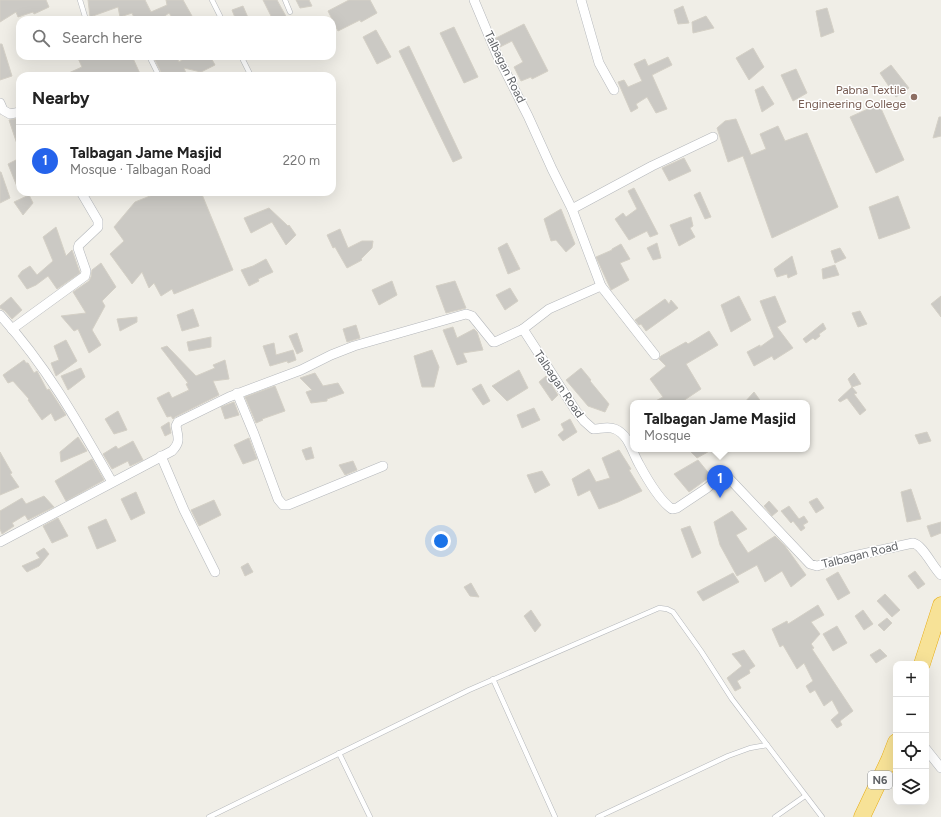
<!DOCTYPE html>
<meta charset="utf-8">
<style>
body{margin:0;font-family:Figtree,sans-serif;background:#f2f2f2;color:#222}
.controls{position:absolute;right:12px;bottom:12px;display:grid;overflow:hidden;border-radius:8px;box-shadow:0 4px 16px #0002}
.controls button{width:36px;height:36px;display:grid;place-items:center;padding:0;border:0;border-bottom:1px solid #e0e0e0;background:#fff;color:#222;font:20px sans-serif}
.you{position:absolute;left:441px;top:541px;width:14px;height:14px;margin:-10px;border:3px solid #fff;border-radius:50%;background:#1a73e8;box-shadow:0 0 0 6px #1a73e833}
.badge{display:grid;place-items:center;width:26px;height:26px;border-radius:50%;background:#2563eb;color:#fff;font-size:13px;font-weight:700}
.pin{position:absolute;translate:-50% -33px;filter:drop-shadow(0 1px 2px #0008)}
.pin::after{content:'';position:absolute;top:21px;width:14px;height:12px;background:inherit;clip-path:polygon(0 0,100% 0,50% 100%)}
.popup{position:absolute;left:630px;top:400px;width:180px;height:52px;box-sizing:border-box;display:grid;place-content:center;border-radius:8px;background:#fff;filter:drop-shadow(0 1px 3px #0005);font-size:13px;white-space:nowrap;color:#767676}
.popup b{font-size:15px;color:#222}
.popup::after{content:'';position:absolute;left:50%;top:100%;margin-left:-8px;border:8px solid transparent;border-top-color:#fff}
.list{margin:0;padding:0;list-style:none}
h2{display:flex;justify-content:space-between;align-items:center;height:52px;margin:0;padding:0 16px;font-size:17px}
h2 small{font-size:13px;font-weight:400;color:#767676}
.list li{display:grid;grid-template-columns:26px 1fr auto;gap:12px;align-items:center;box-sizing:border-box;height:72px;padding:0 16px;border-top:1px solid #e0e0e0}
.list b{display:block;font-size:15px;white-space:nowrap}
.list p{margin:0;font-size:13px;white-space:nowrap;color:#767676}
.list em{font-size:13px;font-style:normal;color:#767676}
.icon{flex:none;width:22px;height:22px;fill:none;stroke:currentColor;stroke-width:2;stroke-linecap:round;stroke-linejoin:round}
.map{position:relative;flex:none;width:941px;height:817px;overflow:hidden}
.search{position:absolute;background:#fff;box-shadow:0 4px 16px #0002;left:16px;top:16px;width:320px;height:44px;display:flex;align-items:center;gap:10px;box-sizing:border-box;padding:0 14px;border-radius:12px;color:#767676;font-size:15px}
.panel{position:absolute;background:#fff;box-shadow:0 4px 16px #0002;left:16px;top:72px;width:320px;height:124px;border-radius:12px}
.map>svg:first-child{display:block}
</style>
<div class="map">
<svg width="941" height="817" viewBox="0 0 941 817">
<rect width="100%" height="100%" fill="#f0eee7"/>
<g fill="#cbc9c4" stroke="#d4d0c6">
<polygon points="0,0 46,0 49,7 34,14 33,12 18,17 16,12 0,22"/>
<polygon points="88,0 145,0 151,12 167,5 166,0 183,0 192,16 174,20 169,13 159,20 135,20 132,13 120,17 118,7 90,17"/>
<polygon points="263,0 277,0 288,20 273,20"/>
<polygon points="296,0 309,0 312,6 300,8"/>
<polygon points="349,0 370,0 377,13 361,22 360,20 338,31 328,11"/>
<polygon points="243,6 249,20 236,20 232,10"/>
<polygon points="683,6 689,23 678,24 674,10"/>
<polygon points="827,8 834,32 821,37 816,11"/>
<polygon points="706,16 714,28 693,33 692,22"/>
<polygon points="524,24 548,71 532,79 531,77 521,81 514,67 523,62 512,41 500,47 496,38"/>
<polygon points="454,27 478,77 464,83 440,33"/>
<polygon points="376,30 391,57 377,64 363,37"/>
<polygon points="0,44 2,44 12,76 0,80"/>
<polygon points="409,46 462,158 453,162 399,51"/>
<polygon points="753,48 764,67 749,80 736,58"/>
<polygon points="77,56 132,56 141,76 131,76 116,73 117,76 62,76 82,67"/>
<polygon points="153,56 176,56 179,62 188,56 210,56 215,65 201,72 184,68 187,76 163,76"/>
<polygon points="668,57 672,65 652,75 667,109 656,113 647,97 636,104 638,108 631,112 618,82 624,80 628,87 642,81 634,64 645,59 648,66"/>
<polygon points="891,65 909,88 896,97 880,73"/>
<polygon points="796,69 807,93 793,101 781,75"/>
<polygon points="763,86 774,104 762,112 755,90"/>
<polygon points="879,104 904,160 876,173 850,117"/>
<polygon points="939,117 941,117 941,136 933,138"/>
<polygon points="20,118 20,150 19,150 9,120"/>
<polygon points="736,119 751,155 766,149 760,134 778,126 785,141 807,133 838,207 772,238 743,156 728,162 717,128 725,121"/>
<polygon points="20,158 20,166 17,168 20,178 20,188 18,189 8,164"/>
<polygon points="684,158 691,171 669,181 662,168"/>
<polygon points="0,172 1,172 10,198 0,203"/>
<polygon points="634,188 658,234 650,237 647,231 629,240 615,219 623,213 626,217 637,209 628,191"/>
<polygon points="160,192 201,192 233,270 174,294 172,289 161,296 154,283 149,288 142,272 132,284 110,254 124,241 114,227 135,202"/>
<polygon points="700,192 711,217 705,219 694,195"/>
<polygon points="29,195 33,203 23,215 14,202"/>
<polygon points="898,196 910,228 879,239 869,207"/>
<polygon points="269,208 288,226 289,225 296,235 286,245 272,222 251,233 244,218"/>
<polygon points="561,209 575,244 566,252 556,240 551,241 544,219"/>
<polygon points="691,217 693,226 690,228 695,237 679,246 670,225"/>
<polygon points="56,227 66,256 72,250 80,273 57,289 48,276 36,285 27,289 18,276 22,271 30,266 37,275 53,261 43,237"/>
<polygon points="340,229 348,248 362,241 373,241 372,248 361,259 362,260 347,268 335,247 333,248 327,235"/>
<polygon points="507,243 520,269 508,274 498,248"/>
<polygon points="657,243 661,258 653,260 647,248"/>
<polygon points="621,244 630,259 620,263 629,280 611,290 596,257 612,250 612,249"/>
<polygon points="840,248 846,258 835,263 831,251"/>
<polygon points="792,256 797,274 788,278 787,274 777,277 774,269"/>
<polygon points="266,259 273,272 258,279 259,281 249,286 241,270 253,266"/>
<polygon points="101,263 116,287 102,301 105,306 92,330 101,345 89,353 78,329 74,331 61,316 86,313 73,292 89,281 91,277 92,270"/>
<polygon points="835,265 839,275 823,279 822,269"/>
<polygon points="392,281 397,295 379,305 372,290"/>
<polygon points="455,281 466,308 446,313 436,286"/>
<polygon points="510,288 518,301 505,310 496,295"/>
<polygon points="739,296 751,320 731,332 721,305"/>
<polygon points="775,296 786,322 777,327 793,348 774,360 772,356 754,366 747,352 760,345 760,347 774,337 760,301"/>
<polygon points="941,296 941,317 931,304"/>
<polygon points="11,297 22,310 12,319 5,311 0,308 0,306"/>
<polygon points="665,299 669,304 671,300 678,308 646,331 641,324 639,325 635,320"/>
<polygon points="193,309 199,326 182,331 177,315"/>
<polygon points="860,311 867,324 858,327 852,313"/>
<polygon points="137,317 137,322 120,331 117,319"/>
<polygon points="823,323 826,329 819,334 820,336 815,340 813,338 806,343 803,339"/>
<polygon points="356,325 360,338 347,342 343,329"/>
<polygon points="453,327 457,338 474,329 477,332 483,350 463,353 467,362 457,365 443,330"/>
<polygon points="709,331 718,345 686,364 701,389 680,403 652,403 663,397 650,379 666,366 659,359 661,356 686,342 688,344"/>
<polygon points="297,333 303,351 297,354 289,336"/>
<polygon points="211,337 211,347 189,351 187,342"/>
<polygon points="66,340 77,361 56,376 51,363 59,360 54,346"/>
<polygon points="274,343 276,355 293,350 296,360 288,363 287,361 270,366 263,346"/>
<polygon points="167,346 196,376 215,368 213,365 225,360 229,379 213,381 219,395 175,417 173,419 171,416 167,417 157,398 169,392 172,398 189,390 186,384 188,383 161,348"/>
<polygon points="432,350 439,367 434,387 422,387 414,356"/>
<polygon points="24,360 26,363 28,363 34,373 37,371 47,390 49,389 66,415 55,421 51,413 42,420 28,400 29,399 13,381 8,383 3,375"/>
<polygon points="81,368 85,377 68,390 61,376"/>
<polygon points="581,368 591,380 590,381 609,404 605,412 588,406 566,380"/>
<polygon points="519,370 528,388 507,401 492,386"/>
<polygon points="315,373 323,386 338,383 344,393 327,399 327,401 311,403 306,392 312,390 300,378"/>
<polygon points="854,373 861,384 852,387 848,379"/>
<polygon points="546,376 558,395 552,401 539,382"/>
<polygon points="481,384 490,401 483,405 472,389"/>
<polygon points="275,386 285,411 262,419 263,420 256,423 245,397"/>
<polygon points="852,387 857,393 854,394 866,410 860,415 847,398 840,402 838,400"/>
<polygon points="754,392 762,403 744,403"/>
<polygon points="234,402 239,415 225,419 221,407"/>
<polygon points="534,408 540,420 522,428 517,415"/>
<polygon points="118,411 127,430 114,434 105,419"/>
<polygon points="570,419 577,432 563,441 558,435 564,430 561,424"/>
<polygon points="169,422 171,433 165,436 161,427"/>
<polygon points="927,432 931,441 919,444 915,435"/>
<polygon points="78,437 87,451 61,462 60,452"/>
<polygon points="249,438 257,459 243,464 234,445"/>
<polygon points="133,441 143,460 130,466 128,461 112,469 103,454 116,446 118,449"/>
<polygon points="311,447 314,458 306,460 302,450"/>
<polygon points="688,449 713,449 697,458"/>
<polygon points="619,450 631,469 629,470 642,491 618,502 599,509 590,490 578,496 572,479 589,469 596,482 610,478 602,458"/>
<polygon points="0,452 12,473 10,474 19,487 0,495"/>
<polygon points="92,459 104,480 66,501 55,481"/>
<polygon points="698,460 711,476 689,492 674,474"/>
<polygon points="353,461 357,470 345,475 339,465"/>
<polygon points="542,471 550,485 535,493 527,475"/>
<polygon points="911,489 921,519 907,522 901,492"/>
<polygon points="136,492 145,513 131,520 121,499"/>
<polygon points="44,496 54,507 28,520 25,515 12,523 14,526 2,534 0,529 0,511 22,498 26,504"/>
<polygon points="817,498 824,508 816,513 809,502"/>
<polygon points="214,500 221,515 199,526 191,510"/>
<polygon points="769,501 778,511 772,516 764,506"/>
<polygon points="789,506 799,519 804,516 808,522 803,525 805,528 801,531 793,521 791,523 781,511"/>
<polygon points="732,511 747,529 736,535 748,553 775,536 785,546 806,575 791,587 782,571 765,582 757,565 737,576 720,545 714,522"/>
<polygon points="58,518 68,536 52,543 43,526"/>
<polygon points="106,519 116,541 97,549 88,527"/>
<polygon points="941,522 941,533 931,537 927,526"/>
<polygon points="690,526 701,553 692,558 681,529"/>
<polygon points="44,548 49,554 39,566 27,572 22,566 40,558 36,553"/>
<polygon points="248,563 253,572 245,576 241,567"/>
<polygon points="915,571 925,584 918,589 908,576"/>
<polygon points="838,572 850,593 838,600 826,579"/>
<polygon points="733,573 739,582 703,601 697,592"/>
<polygon points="471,583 479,597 470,596 464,587"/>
<polygon points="885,594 900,610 892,617 877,601"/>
<polygon points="818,605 824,615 811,622 820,634 811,644 814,648 812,649 853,711 840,721 842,725 837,728 831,720 839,713 832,700 824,706 815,690 810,693 806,686 813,681 804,663 797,669 783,645 780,647 772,629 787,621 788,624"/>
<polygon points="531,610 541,625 535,632 524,616"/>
<polygon points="863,610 873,624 864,630 855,616"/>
<polygon points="887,618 892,623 884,631 878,625"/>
<polygon points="837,626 847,643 833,651 823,634"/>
<polygon points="880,649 887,656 876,663 870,655"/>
<polygon points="744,650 755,666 749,670 750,673 737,681 741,688 735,691 727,678 742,666 732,654"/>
</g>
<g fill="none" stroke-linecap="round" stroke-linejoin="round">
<defs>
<g id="lane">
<polyline points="80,0 86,20"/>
<polyline points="212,0 222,20"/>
<polyline points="285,0 290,12"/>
<polyline points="149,56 159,76"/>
<polyline points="241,56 251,76"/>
<polyline points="493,679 555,817"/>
<polyline points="339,753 370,817"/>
<polyline points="209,817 469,690 659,608 667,609 673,612 701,651 732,699 822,817"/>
<polyline points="598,817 728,756 750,748 767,745"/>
<polyline points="775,817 805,796"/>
</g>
<g id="street">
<path d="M474 0 497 55 528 116 552 169 572 209 601 286 549 309 523 329 576 411 584 421 593 429C600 429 608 426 615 429 629 435 632 452 639 464 646 477 660 501 672 509L677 508 707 488 724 473 810 564 817 566 849 557 913 543C923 545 932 566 941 575"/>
<polyline points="581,0 599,63 614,90"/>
<polyline points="0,103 3,110 10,114 20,112"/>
<polyline points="572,209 652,166 713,137"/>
<polyline points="601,286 655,355"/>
<path d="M0 315C46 365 79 424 112 482"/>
<polyline points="12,329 85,276 86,271 78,248 79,245 98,227 98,221 81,192"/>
<polyline points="237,393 254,434 278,499 283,505 288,505 383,466"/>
<polyline points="161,456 184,510 215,572"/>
<path d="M0 542 172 451C181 442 178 437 176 426L178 422 229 397 301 370 331 355 354 346 466 314 472 316 493 342H495L523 329"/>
<polyline points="926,749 941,768"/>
</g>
<g id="highway">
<polyline points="922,664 941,605"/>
<polyline points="862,817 889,760 896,742"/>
</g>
</defs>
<use href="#lane" stroke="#b4b7bb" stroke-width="5.5"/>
<use href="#street" stroke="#b4b7bb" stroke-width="10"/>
<use href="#highway" stroke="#e8ac0f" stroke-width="17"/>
<use href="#lane" stroke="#fff" stroke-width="4.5"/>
<use href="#street" stroke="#fff" stroke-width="9"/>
<use href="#highway" stroke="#f7e297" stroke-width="16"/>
</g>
<circle fill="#8d6e63" stroke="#fff" stroke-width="1.5" cx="914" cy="97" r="4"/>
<g text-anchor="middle" stroke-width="3" stroke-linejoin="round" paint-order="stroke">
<rect fill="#fff" stroke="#8f9194" stroke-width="1" x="868" y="771" width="24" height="18" rx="3"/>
<g font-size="11" font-weight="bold" fill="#5f6266">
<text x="880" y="784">N6</text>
</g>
<g font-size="12" fill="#5f6266" stroke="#fff">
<text transform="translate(505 67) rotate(64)" y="4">Talbagan Road</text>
<text transform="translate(559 384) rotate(56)" y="4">Talbagan Road</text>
<text transform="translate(860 555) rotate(-14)" y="4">Talbagan Road</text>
</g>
<g font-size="12" fill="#785e54" stroke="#fff" text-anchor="end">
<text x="906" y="94">Pabna Textile<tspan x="906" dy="14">Engineering College</tspan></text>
</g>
</g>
</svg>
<div class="controls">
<button>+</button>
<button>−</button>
<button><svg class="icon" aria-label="locate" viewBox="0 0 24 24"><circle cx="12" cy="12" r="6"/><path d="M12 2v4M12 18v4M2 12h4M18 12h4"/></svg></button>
<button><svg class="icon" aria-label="layers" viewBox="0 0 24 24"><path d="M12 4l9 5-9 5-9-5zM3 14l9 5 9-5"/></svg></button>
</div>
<div class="you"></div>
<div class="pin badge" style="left:720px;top:498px">1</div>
<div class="popup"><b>Talbagan Jame Masjid</b>Mosque</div>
<div class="search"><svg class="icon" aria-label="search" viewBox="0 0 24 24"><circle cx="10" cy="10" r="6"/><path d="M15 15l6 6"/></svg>Search here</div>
<section class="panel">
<h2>Nearby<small></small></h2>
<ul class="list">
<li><span class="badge">1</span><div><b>Talbagan Jame Masjid</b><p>Mosque · Talbagan Road</p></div><em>220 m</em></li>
</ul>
</section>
</div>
